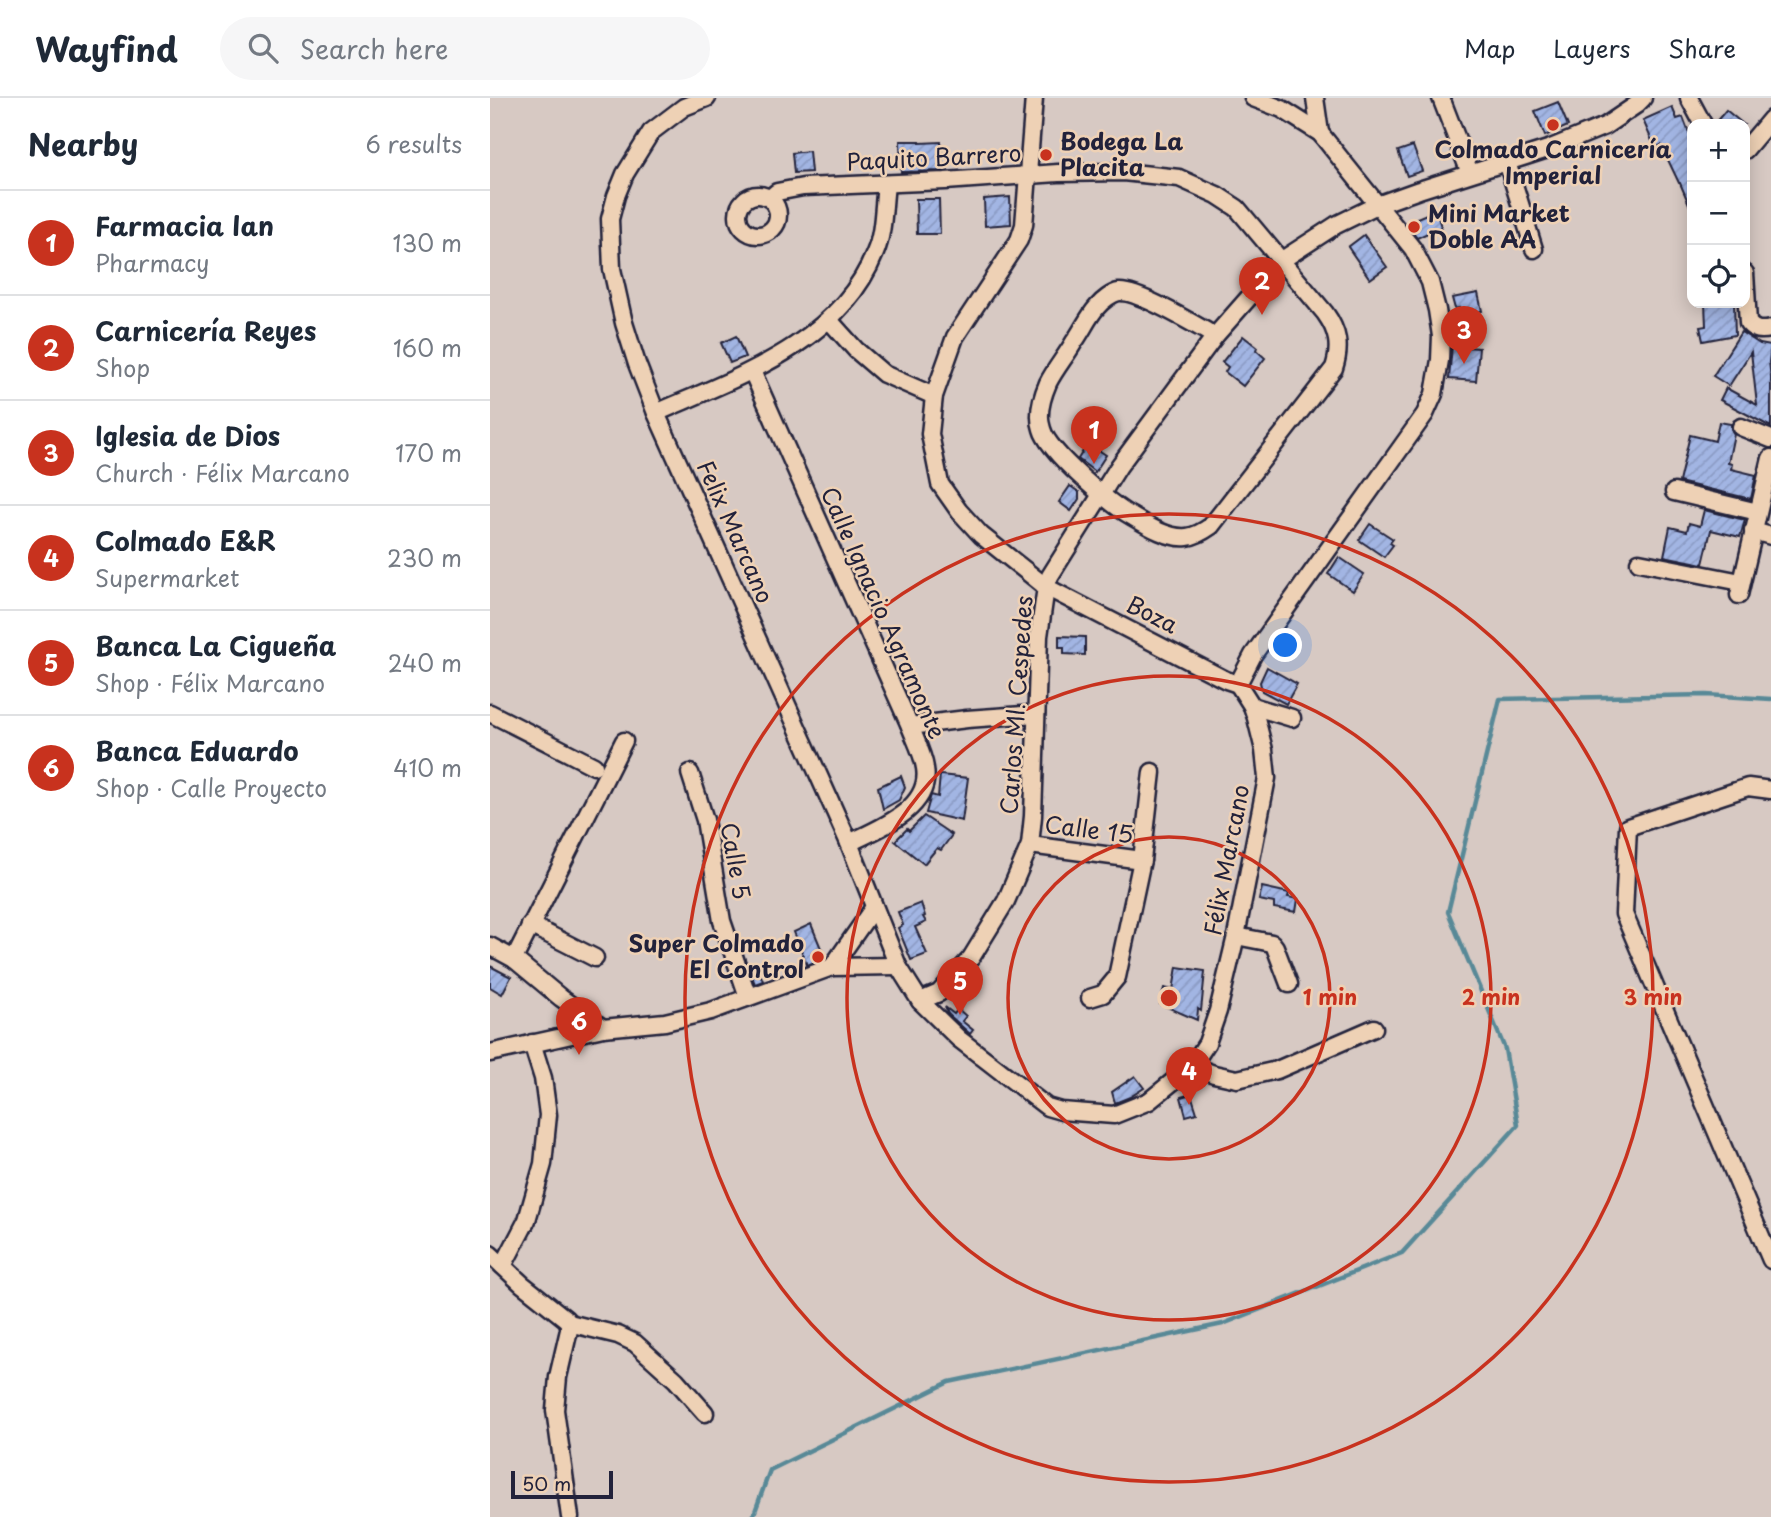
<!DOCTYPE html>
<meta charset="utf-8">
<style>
body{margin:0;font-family:"Playpen Sans",sans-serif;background:#f6f6f7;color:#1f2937}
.controls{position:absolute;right:21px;top:21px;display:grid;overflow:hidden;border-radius:14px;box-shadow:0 4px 18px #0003}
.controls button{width:63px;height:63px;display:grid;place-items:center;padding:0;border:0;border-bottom:2px solid #e0e1e3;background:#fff;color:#1f2937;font:35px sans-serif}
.scale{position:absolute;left:21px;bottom:18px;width:102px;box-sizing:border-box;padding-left:7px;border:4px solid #22223b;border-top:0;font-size:19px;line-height:24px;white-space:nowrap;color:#22223b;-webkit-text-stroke:5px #eed1b5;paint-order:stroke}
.you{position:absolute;left:796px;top:548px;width:24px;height:24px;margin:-18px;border:5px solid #fff;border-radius:50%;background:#1a73e8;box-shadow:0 0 0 10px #1a73e833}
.badge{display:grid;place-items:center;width:46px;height:46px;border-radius:50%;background:#c8321e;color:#fff;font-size:23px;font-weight:700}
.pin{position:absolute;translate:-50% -58px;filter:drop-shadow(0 2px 4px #0008)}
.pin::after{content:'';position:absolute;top:37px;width:24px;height:21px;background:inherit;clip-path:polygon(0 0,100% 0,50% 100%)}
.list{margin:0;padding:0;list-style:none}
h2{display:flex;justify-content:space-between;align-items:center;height:91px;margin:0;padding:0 28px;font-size:30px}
h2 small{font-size:23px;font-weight:400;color:#747a83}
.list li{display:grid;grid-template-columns:46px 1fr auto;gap:21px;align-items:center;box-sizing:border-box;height:105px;padding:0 28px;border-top:2px solid #e0e1e3}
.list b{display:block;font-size:26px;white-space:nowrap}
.list p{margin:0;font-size:23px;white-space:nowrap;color:#747a83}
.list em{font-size:23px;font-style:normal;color:#747a83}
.icon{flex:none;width:38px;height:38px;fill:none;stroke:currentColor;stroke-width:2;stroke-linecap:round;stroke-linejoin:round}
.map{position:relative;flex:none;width:1281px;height:1419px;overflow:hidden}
header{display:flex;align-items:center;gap:42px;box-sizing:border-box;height:98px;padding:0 35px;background:#fff;border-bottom:2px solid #e0e1e3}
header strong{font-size:33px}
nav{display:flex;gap:38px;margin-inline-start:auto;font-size:24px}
.search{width:490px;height:63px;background:#f6f6f7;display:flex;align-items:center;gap:18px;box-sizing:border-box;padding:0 24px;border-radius:38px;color:#747a83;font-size:26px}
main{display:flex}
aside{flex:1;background:#fff}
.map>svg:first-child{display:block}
</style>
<header>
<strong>Wayfind</strong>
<div class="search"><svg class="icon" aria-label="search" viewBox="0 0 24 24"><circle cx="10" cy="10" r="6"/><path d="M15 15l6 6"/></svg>Search here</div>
<nav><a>Map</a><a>Layers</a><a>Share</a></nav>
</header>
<main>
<aside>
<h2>Nearby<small>6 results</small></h2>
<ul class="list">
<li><span class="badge">1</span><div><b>Farmacia Ian</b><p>Pharmacy</p></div><em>130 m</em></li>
<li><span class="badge">2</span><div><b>Carnicería Reyes</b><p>Shop</p></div><em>160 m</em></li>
<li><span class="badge">3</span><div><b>Iglesia de Dios</b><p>Church · Félix Marcano</p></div><em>170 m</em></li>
<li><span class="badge">4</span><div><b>Colmado E&amp;R</b><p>Supermarket</p></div><em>230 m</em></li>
<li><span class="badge">5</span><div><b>Banca La Cigueña</b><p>Shop · Félix Marcano</p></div><em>240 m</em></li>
<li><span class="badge">6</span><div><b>Banca Eduardo</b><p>Shop · Calle Proyecto</p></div><em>410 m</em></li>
</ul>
</aside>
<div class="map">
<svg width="1281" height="1419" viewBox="0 0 1281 1419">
<defs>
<pattern id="building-hatch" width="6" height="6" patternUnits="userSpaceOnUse" patternTransform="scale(1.75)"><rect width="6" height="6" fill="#a2b5e3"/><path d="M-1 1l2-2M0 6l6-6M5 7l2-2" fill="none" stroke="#8b9bc4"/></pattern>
</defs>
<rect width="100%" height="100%" fill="#d7c9c3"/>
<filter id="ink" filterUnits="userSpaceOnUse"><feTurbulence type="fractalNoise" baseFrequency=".0143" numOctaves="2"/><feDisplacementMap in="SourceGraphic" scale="14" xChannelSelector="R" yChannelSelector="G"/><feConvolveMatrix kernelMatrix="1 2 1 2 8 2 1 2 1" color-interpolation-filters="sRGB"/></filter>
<g filter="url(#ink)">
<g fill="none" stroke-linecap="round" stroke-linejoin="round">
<polyline stroke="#598997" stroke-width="4.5" points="263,1419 280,1372 459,1284 733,1226 912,1155 1028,1027 1015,951 958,814 1010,601 1216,597 1281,601"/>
</g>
<g fill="url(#building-hatch)" stroke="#22223b" stroke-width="2">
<polygon points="1068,4 1078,28 1055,38 1045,13"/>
<polygon points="1182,9 1187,21 1193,19 1202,43 1202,113 1190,85 1189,85 1171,47 1165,50 1153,22"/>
<polygon points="1236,12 1253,26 1224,26"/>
<polygon points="410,43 430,43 430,45 451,44 453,73 411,74"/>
<polygon points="923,48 932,73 917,78 908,53"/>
<polygon points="319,53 321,74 304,75 302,55"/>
<polygon points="520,99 521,126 495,128 494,101"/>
<polygon points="426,101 449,101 450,136 427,136"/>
<polygon points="946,112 951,129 927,140 915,125"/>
<polygon points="874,137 897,169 880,181 858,149"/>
<polygon points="988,195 992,213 970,217 969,210 965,211 962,200"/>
<polygon points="1215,205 1244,205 1245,237 1213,243 1210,229 1216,228"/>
<polygon points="1251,234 1270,246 1281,248 1279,264 1281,280 1281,329 1230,302 1236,290 1267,307 1261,254 1239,288 1223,278"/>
<polygon points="246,238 255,259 240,265 231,245"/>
<polygon points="753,238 767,249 766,252 775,260 753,288 735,274 738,269 732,264"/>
<polygon points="962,248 989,250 986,283 959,281"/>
<polygon points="1229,324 1241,326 1241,331 1244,336 1238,365 1242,366 1241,371 1266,377 1261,401 1189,384 1200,337 1225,343"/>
<polygon points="598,345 616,357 605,374 588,361"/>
<polygon points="580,388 589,394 589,401 581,413 569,404"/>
<polygon points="1214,412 1255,422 1250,439 1221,432 1213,466 1174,458 1180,429 1197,433 1199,425 1210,428"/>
<polygon points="880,426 903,441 900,445 903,447 894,459 869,442"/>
<polygon points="849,459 874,476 863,493 838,476"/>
<polygon points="569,538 595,539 595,557 574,556 574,549 569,549"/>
<polygon points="777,569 807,586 796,606 772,593 770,584"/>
<polygon points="450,677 478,680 472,723 436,715 441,697 448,699"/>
<polygon points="411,678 415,689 409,702 393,711 388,689"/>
<polygon points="434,718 462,737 451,752 447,750 434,766 405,743 417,731 419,733"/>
<polygon points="772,789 799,795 798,799 808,801 806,814 784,810 784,805 769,802"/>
<polygon points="431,805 435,818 433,819 436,824 425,829 437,856 421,862 408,830 413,827 408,814"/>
<polygon points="321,826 335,860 317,867 304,834"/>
<polygon points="266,865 273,883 265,886 258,868"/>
<polygon points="0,868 21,879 12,896 0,889"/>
<polygon points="687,869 715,873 711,913 708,911 707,922 670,906 674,890 683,892"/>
<polygon points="455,909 464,916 468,911 476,918 472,923 483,932 480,936 458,916"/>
<polygon points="645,978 654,990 640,999 625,1005 622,994"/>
<polygon points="701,996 707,1015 696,1018 691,999"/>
</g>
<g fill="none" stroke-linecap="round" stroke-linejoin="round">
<defs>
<g id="street">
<polyline points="217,0 194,9 161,34 135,76 126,98 120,121 122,171 134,225 147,266 166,315 359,745 408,868 430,903 469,941 557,1009 571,1013 624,1017 659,1003 702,968 717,945 728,913 746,838 777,680 774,652 766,620 762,608 748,586"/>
<polyline points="544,0 534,127 529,142 465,239 444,298 440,336 450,386 469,413 491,437 556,489 736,582 748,586"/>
<polyline points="825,0 830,35"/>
<polyline points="951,0 980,75"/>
<polyline points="1199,0 1213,26"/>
<polyline points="1255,52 1281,21"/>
<polyline points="1017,64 1044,151"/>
<circle cx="268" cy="117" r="20"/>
<path d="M280 100 287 94 313 89 455 83 568 75 633 74 689 80 727 97 747 110 835 215C848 233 851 249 844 270L721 428C714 433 706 438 697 439 679 441 658 428 643 419 621 407 558 354 552 331 547 317 552 299 558 285 565 271 576 258 584 244 592 233 598 219 607 209 612 203 622 195 629 194 648 192 707 228 725 238"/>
<path d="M1255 175 1258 225C1265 233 1271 233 1281 231"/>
<polyline points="339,222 366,252 394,276 444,298"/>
<path d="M262 273 420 628C425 641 433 656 435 670 442 711 388 731 359 745"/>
<path d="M166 315C248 279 349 245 385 155 394 134 393 109 396 87"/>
<polyline points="1251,329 1281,341"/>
<polyline points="1184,394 1268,414"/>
<polyline points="1263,433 1281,438"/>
<polyline points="1149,464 1251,484"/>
<polyline points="1249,497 1281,360"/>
<polyline points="748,586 763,557 935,316 944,296 950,262 951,238 947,212 940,184 923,151 830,35 792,11 763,0"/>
<polyline points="762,608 802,620"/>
<polyline points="0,615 104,668"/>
<polyline points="420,628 477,621 546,616"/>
<polyline points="200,675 215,722 232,823 258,899"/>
<polyline points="1281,692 1258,689 1138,729 1134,816 1281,1162"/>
<polyline points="540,747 652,762"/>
<polyline points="40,827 105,860"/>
<polyline points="746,838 782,845 785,849 799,886"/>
<polyline points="0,848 24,861 71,900 113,930"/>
<polyline points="24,861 134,643"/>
<polyline points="342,869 384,809"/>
<polyline points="600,900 613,896 627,879 652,762 662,674"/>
<polyline points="430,903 449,895 481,860 516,803 540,747 543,718 549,538 556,489 560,478 629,368 725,238 792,162 846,127 887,107 929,92 1061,50 1115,28 1146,7 1153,0"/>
<polyline points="0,955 113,930 175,924 221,913 342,869 408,868"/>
<polyline points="702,968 724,976 747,981 787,972 884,930"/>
<polyline points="0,1156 32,1186 76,1221 79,1225"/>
<polyline points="13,1168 37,1122 53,1066 58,1017 53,980 42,945"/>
<polyline points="79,1225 79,1232 68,1279 65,1312 80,1419"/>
<polyline points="79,1225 128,1237 145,1245 186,1282 215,1315"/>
</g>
</defs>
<use href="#street" stroke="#22223b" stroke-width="21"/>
<use href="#street" stroke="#eed1b5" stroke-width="16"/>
</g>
</g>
<g fill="none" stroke="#c8321e" stroke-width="3.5">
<circle cx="679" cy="900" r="161"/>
<circle cx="679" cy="900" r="322"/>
<circle cx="679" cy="900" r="484"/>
</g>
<g fill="#c8321e" stroke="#eed1b5" stroke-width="2.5">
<circle cx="1063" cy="27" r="7"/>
<circle cx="556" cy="57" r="7"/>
<circle cx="924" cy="129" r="7"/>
<circle cx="328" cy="859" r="7"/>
</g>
<g text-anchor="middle" stroke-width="5" stroke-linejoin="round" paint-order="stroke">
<g font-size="23" font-weight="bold" fill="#22223b" stroke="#eed1b5" text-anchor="start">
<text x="570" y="52">Bodega La<tspan x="570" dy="26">Placita</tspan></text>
<text x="1063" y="60" text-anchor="middle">Colmado Carnicería<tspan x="1063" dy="26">Imperial</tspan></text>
<text x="938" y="124">Mini Market<tspan x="938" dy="26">Doble AA</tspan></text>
<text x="314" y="854" text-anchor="end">Super Colmado<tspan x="314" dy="26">El Control</tspan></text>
</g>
<g font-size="23" fill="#22223b" stroke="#eed1b5">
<text transform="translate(444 60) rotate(-3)" y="8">Paquito Barrero</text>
<text transform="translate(245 434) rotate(66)" y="8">Felix Marcano</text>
<text transform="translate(393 515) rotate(66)" y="8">Calle Ignacio Agramonte</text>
<text transform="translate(662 517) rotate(27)" y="8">Boza</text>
<text transform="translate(527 607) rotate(-86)" y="8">Carlos Ml. Cespedes</text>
<text transform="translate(599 732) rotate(7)" y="8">Calle 15</text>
<text transform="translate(737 762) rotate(-79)" y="8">Félix Marcano</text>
<text transform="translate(245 763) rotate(80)" y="8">Calle 5</text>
</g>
</g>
<circle cx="679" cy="900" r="10" fill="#c8321e" stroke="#eed1b5" stroke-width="3.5"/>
<g font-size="21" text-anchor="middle" font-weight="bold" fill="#c8321e" stroke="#eed1b5" stroke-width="5" stroke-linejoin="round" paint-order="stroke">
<text x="840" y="907">1 min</text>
<text x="1001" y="907">2 min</text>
<text x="1163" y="907">3 min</text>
</g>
</svg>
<div class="controls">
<button>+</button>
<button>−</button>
<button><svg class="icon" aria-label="locate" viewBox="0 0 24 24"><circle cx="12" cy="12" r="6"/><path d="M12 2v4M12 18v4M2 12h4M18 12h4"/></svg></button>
</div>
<div class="scale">50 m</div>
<div class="you"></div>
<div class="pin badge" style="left:604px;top:366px">1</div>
<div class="pin badge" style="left:772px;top:217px">2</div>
<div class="pin badge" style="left:974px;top:266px">3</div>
<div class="pin badge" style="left:699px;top:1007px">4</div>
<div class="pin badge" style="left:470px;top:917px">5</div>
<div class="pin badge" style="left:89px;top:957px">6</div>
</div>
</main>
